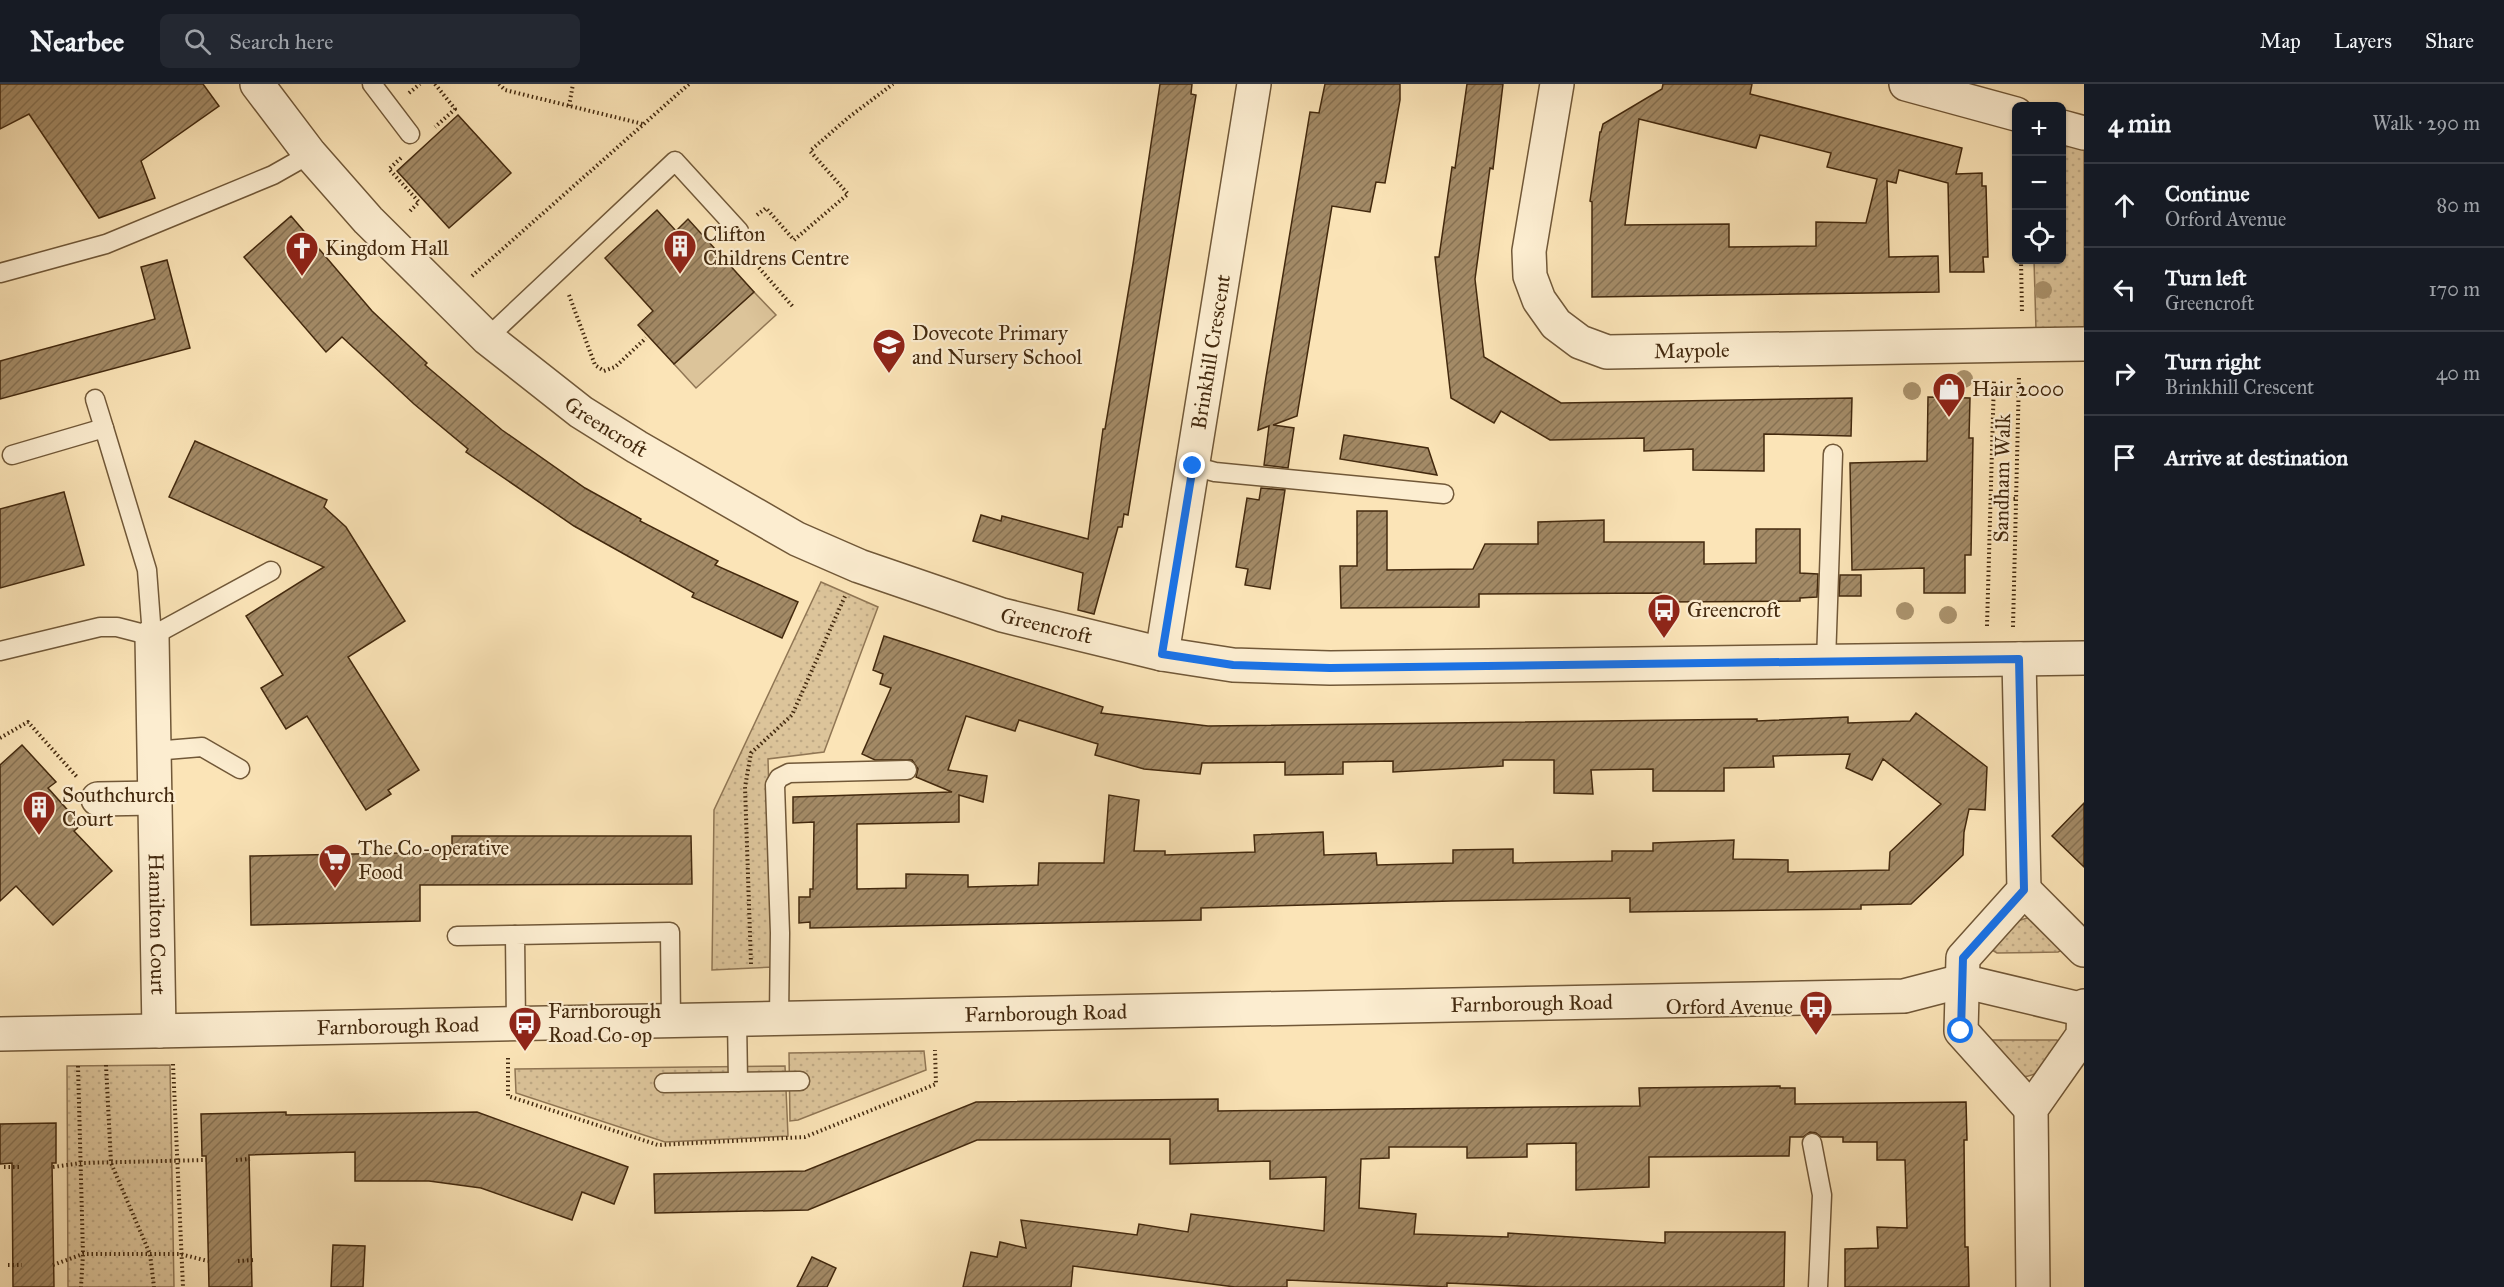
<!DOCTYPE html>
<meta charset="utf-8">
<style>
body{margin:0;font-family:"IM FELL Great Primer",serif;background:#242831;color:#f1f3f6}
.controls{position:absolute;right:18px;top:18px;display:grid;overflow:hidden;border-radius:9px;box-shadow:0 2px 4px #0004}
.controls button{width:54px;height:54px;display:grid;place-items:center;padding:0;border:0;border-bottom:2px solid #363941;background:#171b24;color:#f1f3f6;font:30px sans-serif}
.stop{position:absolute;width:18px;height:18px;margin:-14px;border:4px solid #1a73e8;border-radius:50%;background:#fff}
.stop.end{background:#1a73e8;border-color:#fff;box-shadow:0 2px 6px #0008}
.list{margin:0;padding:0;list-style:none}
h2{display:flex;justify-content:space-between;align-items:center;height:78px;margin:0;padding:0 24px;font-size:26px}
h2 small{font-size:20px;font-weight:400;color:#9ea1a6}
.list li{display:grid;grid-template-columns:39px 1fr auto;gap:18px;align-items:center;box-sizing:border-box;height:84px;padding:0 24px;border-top:2px solid #363941}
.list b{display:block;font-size:22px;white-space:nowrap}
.list p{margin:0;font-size:20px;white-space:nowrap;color:#9ea1a6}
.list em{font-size:20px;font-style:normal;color:#9ea1a6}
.icon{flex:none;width:33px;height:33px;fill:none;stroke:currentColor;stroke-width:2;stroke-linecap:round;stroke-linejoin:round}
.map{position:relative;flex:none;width:2084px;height:1203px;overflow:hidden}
header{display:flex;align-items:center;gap:36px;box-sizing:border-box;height:84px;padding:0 30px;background:#171b24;border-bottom:2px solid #363941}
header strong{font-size:28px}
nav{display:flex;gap:33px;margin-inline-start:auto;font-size:21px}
.search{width:420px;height:54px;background:#242831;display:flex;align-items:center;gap:15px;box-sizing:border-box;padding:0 21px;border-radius:9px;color:#9ea1a6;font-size:22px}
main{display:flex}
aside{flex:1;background:#171b24}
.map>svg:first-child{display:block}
</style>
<header>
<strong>Nearbee</strong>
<div class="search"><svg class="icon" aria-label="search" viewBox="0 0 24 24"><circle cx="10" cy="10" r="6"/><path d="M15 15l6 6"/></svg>Search here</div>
<nav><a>Map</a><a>Layers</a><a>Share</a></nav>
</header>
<main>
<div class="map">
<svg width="2084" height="1203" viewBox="0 0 2084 1203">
<defs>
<pattern id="grass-dots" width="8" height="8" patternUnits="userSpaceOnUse" patternTransform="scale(1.5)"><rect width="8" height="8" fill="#dcc49a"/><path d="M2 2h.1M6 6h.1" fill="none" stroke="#bea884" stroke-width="1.8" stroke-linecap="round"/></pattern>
<pattern id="building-hatch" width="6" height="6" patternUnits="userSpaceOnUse" patternTransform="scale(1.5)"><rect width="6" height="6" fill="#a38a66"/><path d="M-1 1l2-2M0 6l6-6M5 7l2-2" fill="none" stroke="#867152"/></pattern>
</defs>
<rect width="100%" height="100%" fill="#fbe4b7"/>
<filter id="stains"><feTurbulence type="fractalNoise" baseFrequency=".00333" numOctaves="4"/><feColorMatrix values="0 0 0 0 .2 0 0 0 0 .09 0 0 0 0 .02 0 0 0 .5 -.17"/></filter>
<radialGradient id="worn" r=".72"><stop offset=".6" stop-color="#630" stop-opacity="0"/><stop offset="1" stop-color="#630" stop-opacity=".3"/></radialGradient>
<g fill="url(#grass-dots)" stroke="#907654" stroke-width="1.5">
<polygon points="2062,57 2084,63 2084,245 2036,246 2034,176 2062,176"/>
<polygon points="821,498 878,523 824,668 768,675 774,883 712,886 714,726"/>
<polygon points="2027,834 2035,837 2062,866 2058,868 1997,869 1992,866 2011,839"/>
<path d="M1993 956H2057L2060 961C2048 978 2044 992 2020 993L1989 957Z"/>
<polygon points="924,967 926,986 798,1036 790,1037 789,969"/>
<polygon points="170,981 174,1203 68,1203 67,982"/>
<polygon points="785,982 788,1052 665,1058 516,1009 515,985"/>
</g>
<polygon fill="#dcc49a" stroke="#907654" stroke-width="1.5" points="754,208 776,231 696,304 674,280"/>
<g fill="url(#building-hatch)" stroke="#43290e" stroke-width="1.5" fill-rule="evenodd">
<polygon points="0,0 203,0 219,22 141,77 155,114 99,134 29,30 0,45"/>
<polygon points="1160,0 1192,0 1191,10 1196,11 1128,431 1124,430 1122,443 1118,443 1094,530 1078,526 1083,489 973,457 981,431 1001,437 1002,432 1088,455 1103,345 1105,345 1133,180"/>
<polygon points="1325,0 1400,0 1400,16 1385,99 1376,98 1370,128 1332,122 1297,332 1273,341 1294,344 1288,384 1264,381 1269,342 1258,346 1266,293 1310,28 1319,29"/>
<polygon points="1467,0 1503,0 1493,85 1490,84 1475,195 1484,273 1561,319 1852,314 1851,352 1764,350 1764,387 1693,386 1693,365 1644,367 1644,354 1550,356 1501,327 1494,339 1451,314 1435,173 1439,173 1452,83 1455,84"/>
<path d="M1663 0H1752L1750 10 1962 64 1956 90 1982 89V102H1986L1988 173H1983L1984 188H1950L1948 99 1899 86 1896 99 1887 97 1889 173 1938 172 1939 208 1592 213V118L1590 117 1600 48H1601L1603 40 1662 5ZM1639 35 1756 64 1760 51 1831 69 1827 83 1877 95 1866 139 1816 138V162L1729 163V140L1625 141Z"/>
<polygon points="458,31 511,89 449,144 397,87"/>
<polygon points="657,126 676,147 688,135 754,208 674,280 638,241 653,227 605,174"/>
<polygon points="291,132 372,227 427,279 425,281 502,346 585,404 641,435 640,437 718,477 715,481 798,518 782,554 692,513 694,509 574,442 466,368 468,365 414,320 342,253 326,268 244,173"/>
<polygon points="167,176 190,264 0,315 0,277 155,235 141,183"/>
<polygon points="1928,313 1970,314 1969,354 1973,354 1971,471 1965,471 1965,509 1924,509 1924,484 1852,486 1850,379 1927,377"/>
<polygon points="1344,351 1428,364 1437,391 1340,375"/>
<polygon points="195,357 327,416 324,423 346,443 405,537 348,573 419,686 388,706 391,710 366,726 307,632 286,645 261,604 283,591 246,532 324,483 169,413"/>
<polygon points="1261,404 1285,406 1270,505 1245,501 1248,485 1236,483 1247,414 1259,416"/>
<polygon points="64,408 84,481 0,504 0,425"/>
<polygon points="1357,427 1387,427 1387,486 1473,485 1485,460 1538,460 1538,438 1604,436 1604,458 1704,458 1704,480 1756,479 1756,445 1800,445 1800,489 1818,490 1817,513 1800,514 1800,517 1661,518 1661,509 1479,510 1479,523 1341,524 1340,482 1357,482"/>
<polygon points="1840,491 1861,491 1861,512 1839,512"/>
<path d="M884 552 1103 623 1101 629 1208 642 1757 635V637L1848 633V639L1910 637 1916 629 1987 683 1985 726 1969 725 1964 748 1963 771 1911 820 1861 821V825L1630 828V814L1451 817 1201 824V836L810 844V838L799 839V813H810V805H813L814 738 793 739V713L952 708 916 693 918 685 912 676H875L862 670 891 604 880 600 883 590 873 586ZM966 632 1015 647 1019 636 1098 660 1095 671 1144 685 1200 690 1202 679 1285 678V691L1343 690V678L1393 677V688L1503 682V676H1554V709L1593 710 1591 686 1653 685V707H1724V684L1774 683 1773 672 1850 670 1846 684 1872 696 1883 675 1941 720 1890 768 1889 786 1788 788V776L1733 775 1734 756 1653 759V767H1612V777L1513 779V765L1453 766V779L1377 781 1376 769 1324 771 1323 748 1254 751 1255 768 1165 771V767H1134L1139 716 1109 711 1104 779H1039L1038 801 968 803V791L906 790V804L857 805V740L959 738V711L983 718 987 692 948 686Z"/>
<polygon points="22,661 56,698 48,704 81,741 74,747 112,787 53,841 16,802 0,817 0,681"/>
<polygon points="2084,719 2084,783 2052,752"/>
<polygon points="452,752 691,752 692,800 420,801 420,837 251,841 250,772 452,768"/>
<polygon points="1780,1002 1780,1004 1795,1004 1795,1020 1966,1018 1967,1056 1964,1056 1965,1163 1968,1163 1969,1203 1845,1203 1845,1165 1878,1164 1877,1143 1907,1144 1905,1076 1877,1076 1877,1058 1843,1058 1843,1053 1821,1053 1816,1049 1810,1048 1803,1053 1790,1053 1789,1072 1649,1073 1649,1103 1576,1106 1576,1059 1527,1060 1527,1073 1467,1074 1467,1063 1389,1063 1389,1074 1361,1075 1359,1124 1416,1130 1414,1150 1508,1153 1508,1149 1665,1159 1665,1148 1785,1148 1784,1203 1541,1203 1447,1199 1447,1203 1287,1196 1287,1203 1235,1203 1073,1182 1071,1203 963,1203 971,1168 997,1173 1000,1158 1026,1164 1021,1136 1137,1151 1139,1140 1188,1148 1191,1130 1324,1147 1326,1093 1270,1095 1270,1077 1170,1080 1170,1055 977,1056 808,1126 655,1129 654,1090 805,1087 976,1018 1218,1015 1218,1027 1640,1022 1639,1004"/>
<polygon points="286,1028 286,1031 477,1028 628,1083 614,1120 582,1108 572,1136 481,1104 429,1097 355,1097 355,1068 249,1071 252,1203 209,1203 206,1072 202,1072 201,1030"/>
<polygon points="56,1039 56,1079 52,1079 54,1203 13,1203 12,1079 0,1080 0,1040"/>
<polygon points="333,1161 365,1162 363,1203 331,1203"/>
<polygon points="812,1173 836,1184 827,1203 797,1203"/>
</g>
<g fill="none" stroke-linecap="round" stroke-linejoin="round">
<defs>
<g id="service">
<polyline points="372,0 410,50"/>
<polyline points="0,189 106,160 273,91 310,70"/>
<polyline points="487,254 675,77 739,147"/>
<polyline points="95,315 104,344"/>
<polyline points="12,371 104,344 147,486 152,552"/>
<polyline points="1193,382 1215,388 1444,410"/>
<polyline points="0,567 100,543 117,543 152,552 271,487"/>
<polyline points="1826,578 1833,370"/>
<polyline points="154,667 202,663 240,685"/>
<polyline points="457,852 515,851"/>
<polyline points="737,935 738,998"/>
<polyline points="779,935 780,849 775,701 779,694 789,689 907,686"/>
<polyline points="516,940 515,851 670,848 671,937"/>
<polyline points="664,999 800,997"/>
<polyline points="1812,1059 1822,1111 1818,1203"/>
</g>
<g id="minor">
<path id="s1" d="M257 0 310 70 368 136 487 254 581 328 637 363 797 455 859 482 1002 531 1162 570 1233 581 1330 584 2084 574"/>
<path id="s2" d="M1557 0 1529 167 1530 192 1539 216 1556 240 1580 258 1607 268 2084 260"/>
<polyline points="1906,0 2016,30"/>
<polyline points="2062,43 2084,49"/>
<path id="s3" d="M152 552 159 947"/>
<path id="s4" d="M1162 570 1254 0"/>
<polyline points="2019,575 2024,806 1963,874 1961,947 2031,1025"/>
<polyline points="98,715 155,714"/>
<polyline points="2024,806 2084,866"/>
<polyline points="2033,1203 2031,1025 2083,951 2084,922"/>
</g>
<g id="tertiary">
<path id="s5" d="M0 950 1904 912 1962 897 2084 926"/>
</g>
</defs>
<use href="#service" stroke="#715838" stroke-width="21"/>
<use href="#minor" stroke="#715838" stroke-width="36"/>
<use href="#tertiary" stroke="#715838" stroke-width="36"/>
<g stroke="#43290e" stroke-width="4" stroke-dasharray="1.5 3" stroke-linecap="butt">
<polyline points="435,0 455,25 435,43"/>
<polyline points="499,0 505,6 643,40"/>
<polyline points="409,9 420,0"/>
<polyline points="569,22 573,0"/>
<polyline points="401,74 389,85 419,118 408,129"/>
<polyline points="757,131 766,124 794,156 848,110 810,67 849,33 893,0"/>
<polyline points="747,170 794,224"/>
<polyline points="2021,176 2022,229"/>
<polyline points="472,192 689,0"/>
<polyline points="569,211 595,281 604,287 615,283 646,254"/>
<polyline points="1991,416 2016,415"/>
<polyline points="1987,542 1994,295"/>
<polyline points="2013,543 2019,293"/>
<polyline points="0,654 28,638 77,693"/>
<polyline points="751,880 745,703 751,669 792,631 846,510"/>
<polyline points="508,974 508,1012 658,1061 805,1053 936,1000 935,966"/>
<polyline points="173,980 183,1203"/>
<polyline points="106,981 111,1079 150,1170 154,1203"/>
<polyline points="78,982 83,1170 81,1203"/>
<polyline points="236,1076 250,1075"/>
<polyline points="4,1083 22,1083"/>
<polyline points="53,1083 81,1079 206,1076"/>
<polyline points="238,1177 254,1176"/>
<polyline points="8,1181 22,1181"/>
<polyline points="53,1181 83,1170 180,1170 208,1177"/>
</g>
<use href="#service" stroke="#fcedd0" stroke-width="18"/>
<use href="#minor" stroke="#fcedd0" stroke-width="33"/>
<use href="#tertiary" stroke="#fcedd0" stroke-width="33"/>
</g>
<g fill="#ab936d">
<circle cx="2043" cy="206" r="9"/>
<circle cx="1964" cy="295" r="9"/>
<circle cx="1912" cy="307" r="9"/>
<circle cx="1905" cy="527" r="9"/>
<circle cx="1948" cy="531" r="9"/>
</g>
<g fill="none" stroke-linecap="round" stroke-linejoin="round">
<polyline stroke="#1a73e8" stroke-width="8" points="1193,382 1162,570 1233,581 1330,584 2019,575 2024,806 1963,874 1961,947"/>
</g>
<defs>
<symbol id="building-pin" viewBox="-11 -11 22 30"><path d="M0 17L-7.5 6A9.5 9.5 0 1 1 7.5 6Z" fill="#8f2418" stroke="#fcedd0"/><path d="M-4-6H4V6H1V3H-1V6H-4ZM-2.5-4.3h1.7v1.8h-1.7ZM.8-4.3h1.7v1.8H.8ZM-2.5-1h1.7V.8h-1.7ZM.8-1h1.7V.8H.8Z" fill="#fff"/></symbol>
<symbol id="church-pin" viewBox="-11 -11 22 30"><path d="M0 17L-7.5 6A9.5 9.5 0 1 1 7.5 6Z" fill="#8f2418" stroke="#fcedd0"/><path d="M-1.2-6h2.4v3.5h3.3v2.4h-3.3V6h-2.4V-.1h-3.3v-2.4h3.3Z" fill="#fff"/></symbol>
<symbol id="school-pin" viewBox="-11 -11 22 30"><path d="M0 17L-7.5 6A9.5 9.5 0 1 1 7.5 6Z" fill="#8f2418" stroke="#fcedd0"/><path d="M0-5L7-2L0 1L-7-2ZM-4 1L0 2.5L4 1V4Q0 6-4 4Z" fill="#fff"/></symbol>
<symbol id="shop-pin" viewBox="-11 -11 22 30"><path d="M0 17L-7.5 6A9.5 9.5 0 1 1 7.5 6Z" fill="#8f2418" stroke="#fcedd0"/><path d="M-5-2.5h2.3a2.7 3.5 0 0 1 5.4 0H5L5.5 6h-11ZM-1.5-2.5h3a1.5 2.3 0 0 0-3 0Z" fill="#fff"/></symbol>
<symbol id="bus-pin" viewBox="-11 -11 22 30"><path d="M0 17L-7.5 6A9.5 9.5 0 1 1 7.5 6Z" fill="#8f2418" stroke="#fcedd0"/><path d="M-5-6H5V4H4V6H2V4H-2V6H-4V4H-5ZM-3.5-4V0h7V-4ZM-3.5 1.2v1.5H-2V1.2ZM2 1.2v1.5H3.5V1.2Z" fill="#fff"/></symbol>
<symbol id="supermarket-pin" viewBox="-11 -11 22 30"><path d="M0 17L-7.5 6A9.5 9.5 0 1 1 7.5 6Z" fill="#8f2418" stroke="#fcedd0"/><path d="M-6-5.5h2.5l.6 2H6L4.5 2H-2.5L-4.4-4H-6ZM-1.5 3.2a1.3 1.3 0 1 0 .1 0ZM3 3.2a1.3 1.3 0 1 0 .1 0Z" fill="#fff"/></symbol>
</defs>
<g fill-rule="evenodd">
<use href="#building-pin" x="661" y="143" width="38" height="52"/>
<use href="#church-pin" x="283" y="145" width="38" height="52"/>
<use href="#school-pin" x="870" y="242" width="38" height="52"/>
<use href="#shop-pin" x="1930" y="286" width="38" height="52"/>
<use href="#bus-pin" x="1645" y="507" width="38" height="52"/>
<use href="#building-pin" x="20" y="704" width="38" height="52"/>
<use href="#supermarket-pin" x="316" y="757" width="38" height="52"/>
<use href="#bus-pin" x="1797" y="904" width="38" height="52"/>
<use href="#bus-pin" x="506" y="920" width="38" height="52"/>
</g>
<g text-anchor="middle" stroke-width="4.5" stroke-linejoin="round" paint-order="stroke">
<g font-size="21" fill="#43290e" stroke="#fcedd0" text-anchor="start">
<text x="703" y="157">Clifton<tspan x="703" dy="24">Childrens Centre</tspan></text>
<text x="325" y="171">Kingdom Hall</text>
<text x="912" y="256">Dovecote Primary<tspan x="912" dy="24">and Nursery School</tspan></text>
<text x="1972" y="312">Hair 2000</text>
<text x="1687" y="533">Greencroft</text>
<text x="62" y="718">Southchurch<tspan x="62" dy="24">Court</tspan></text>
<text x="358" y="771">The Co-operative<tspan x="358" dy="24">Food</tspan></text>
<text x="1793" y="930" text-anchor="end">Orford Avenue</text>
<text x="548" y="934">Farnborough<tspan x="548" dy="24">Road Co-op</tspan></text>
</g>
<g font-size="21" fill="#43290e" stroke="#fcedd0">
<text dy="7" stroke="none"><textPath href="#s2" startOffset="393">Maypole</textPath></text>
<text dy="7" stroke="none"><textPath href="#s4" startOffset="306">Brinkhill Crescent</textPath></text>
<text dy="7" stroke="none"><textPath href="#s1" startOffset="492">Greencroft</textPath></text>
<text transform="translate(2002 394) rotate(-89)" y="7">Sandham Walk</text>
<text dy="7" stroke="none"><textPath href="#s1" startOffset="978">Greencroft</textPath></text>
<text dy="7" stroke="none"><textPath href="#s3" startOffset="288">Hamilton Court</textPath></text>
<text dy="7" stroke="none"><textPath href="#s5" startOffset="1532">Farnborough Road</textPath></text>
<text dy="7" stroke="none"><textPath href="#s5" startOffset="1046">Farnborough Road</textPath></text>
<text dy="7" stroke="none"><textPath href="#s5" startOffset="398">Farnborough Road</textPath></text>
</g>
</g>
<rect width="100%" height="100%" filter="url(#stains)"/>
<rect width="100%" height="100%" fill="url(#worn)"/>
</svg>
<div class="controls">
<button>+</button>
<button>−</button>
<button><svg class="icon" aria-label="locate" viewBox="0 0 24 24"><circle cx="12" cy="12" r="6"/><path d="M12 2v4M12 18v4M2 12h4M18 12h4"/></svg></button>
</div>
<div class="stop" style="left:1961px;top:947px"></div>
<div class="stop end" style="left:1193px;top:382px"></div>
</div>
<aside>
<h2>4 min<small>Walk · 290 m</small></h2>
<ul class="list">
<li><svg class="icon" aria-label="ahead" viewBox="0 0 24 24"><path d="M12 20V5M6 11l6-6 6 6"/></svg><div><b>Continue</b><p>Orford Avenue</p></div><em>80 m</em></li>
<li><svg class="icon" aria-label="left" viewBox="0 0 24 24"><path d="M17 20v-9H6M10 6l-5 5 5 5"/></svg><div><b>Turn left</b><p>Greencroft</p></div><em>170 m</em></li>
<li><svg class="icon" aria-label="right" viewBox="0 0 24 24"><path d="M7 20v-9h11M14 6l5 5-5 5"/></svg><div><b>Turn right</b><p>Brinkhill Crescent</p></div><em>40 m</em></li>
<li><svg class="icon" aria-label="arrive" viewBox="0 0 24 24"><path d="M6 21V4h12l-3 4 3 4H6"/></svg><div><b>Arrive at destination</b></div></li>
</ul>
</aside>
</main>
